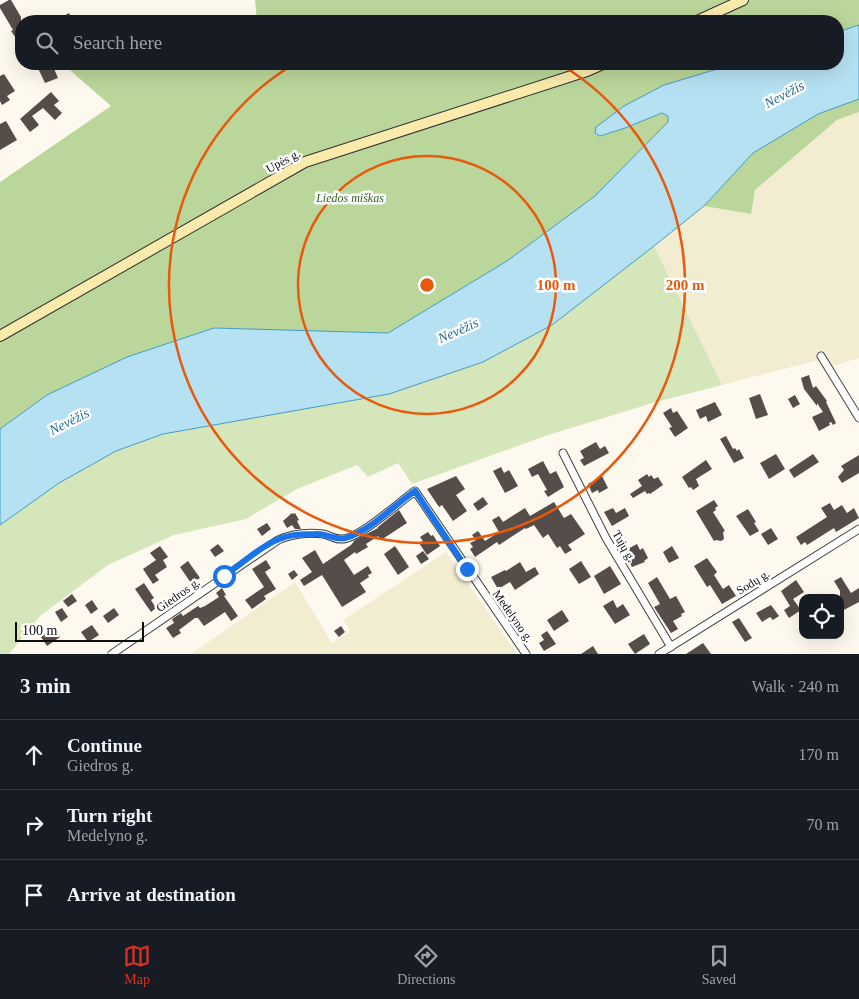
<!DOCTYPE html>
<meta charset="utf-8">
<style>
body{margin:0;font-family:Georgia,serif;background:#242831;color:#f1f3f6}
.controls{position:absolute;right:15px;bottom:15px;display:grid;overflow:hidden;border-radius:10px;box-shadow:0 5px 20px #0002}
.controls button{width:45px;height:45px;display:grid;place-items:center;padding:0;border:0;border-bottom:1px solid #363941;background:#171b24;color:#f1f3f6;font:25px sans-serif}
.scale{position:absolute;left:15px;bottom:12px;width:129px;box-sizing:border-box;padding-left:5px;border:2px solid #0d0d0d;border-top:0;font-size:14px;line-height:18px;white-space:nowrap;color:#0d0d0d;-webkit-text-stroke:4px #fff;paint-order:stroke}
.stop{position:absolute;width:15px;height:15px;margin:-11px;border:4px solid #1a73e8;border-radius:50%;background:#fff}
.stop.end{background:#1a73e8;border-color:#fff;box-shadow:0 1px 5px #0008}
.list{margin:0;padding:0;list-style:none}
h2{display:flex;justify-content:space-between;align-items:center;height:65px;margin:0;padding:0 20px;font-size:21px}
h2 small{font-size:16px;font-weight:400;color:#9ea1a6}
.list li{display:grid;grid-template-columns:32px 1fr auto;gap:15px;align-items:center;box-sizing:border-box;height:70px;padding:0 20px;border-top:1px solid #363941}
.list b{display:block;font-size:19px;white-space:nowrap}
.list p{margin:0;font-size:16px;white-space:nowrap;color:#9ea1a6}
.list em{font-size:16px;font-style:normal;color:#9ea1a6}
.icon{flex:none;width:28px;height:28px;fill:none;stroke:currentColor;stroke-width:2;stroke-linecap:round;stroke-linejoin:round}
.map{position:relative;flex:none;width:859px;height:654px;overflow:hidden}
.search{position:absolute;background:#171b24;box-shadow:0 5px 20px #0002;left:15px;right:15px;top:15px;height:55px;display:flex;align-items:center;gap:12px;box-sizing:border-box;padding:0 18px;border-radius:20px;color:#9ea1a6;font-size:19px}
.sheet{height:275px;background:#171b24}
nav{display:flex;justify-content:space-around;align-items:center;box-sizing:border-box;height:70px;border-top:1px solid #363941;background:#171b24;font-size:14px;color:#9ea1a6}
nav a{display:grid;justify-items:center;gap:2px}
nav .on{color:#d93025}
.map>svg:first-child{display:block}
</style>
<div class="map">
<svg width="859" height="654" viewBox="0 0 859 654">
<rect width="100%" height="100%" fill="#fef9ee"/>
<g fill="#f2ecd0">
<polygon points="859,112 859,358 833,366 826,358 722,385 654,246 704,206 751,214 755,190 837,120"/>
<polygon points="446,552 517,654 191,654 295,582 332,643 350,631 343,620"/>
</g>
<polygon fill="#d5e6ba" points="654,246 722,385 656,402 548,435 412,484 398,463 368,477 357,465 297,489 246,519 174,535 108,565 40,616 9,654 0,654 0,525 59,483 116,451 163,434 389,394 552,325"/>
<g fill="#bad69a">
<polygon points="255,0 859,0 859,25 838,32 838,21 257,21"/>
<polygon points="63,64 734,64 664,85 600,136 625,128 663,113 668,116 668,122 595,196 507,261 388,333 214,328 127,357 47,395 0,429 0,182 111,106"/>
<polygon points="859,99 859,112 837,120 755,190 751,214 704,206 753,153 818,114"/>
</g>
<polygon fill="#b6e1f2" stroke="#429bc4" points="859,25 859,99 818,114 753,153 704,206 654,246 552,325 483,362 389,394 163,434 116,451 59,483 0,525 0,429 47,395 127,357 214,328 388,333 507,261 595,196 668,122 668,116 662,113 625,128 600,136 595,133 596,127 624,106 664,85 734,64 838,64 838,32"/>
<g fill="#554d4a">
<polygon points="9,0 11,0 21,17 21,35 16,38 11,31 13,30 0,8 0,5"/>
<polygon points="69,13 73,21 55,21"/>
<polygon points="36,64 52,64 58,78 45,83"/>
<polygon points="4,74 15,91 7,96 10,100 2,105 0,101 0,76"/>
<polygon points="51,92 59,101 54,105 62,113 55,120 43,108 32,116 39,125 30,132 20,119"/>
<polygon points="6,121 17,140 0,150 0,124"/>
<polygon points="809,375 813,388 816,386 827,401 826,402 836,423 833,425 831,422 829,423 830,425 819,431 812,417 823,412 817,403 817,406 804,389 801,378"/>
<polygon points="760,394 768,415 756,419 749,398"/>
<polygon points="795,395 800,404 793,408 788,399"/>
<polygon points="715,402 722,415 708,422 706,416 700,419 696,410"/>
<polygon points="671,408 673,413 677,411 688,428 675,437 669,428 672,427 663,413"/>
<polygon points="726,436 733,449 735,448 737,451 739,449 744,458 734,463 720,439"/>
<polygon points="596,442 600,449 605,446 609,453 584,466 580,460 584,458 580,451"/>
<polygon points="776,454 785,469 769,479 760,463"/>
<polygon points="813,454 819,462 794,478 789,470"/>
<polygon points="859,455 859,473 842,483 838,477 844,470 841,466"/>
<polygon points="706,460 712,469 696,479 699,486 693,490 691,487 689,488 682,477"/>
<polygon points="543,461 550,474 556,471 564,487 548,497 544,491 547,490 538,474 532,477 528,469"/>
<polygon points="501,467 504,473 509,470 518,486 505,493 493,471"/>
<polygon points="647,474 649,477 651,475 654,479 658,477 663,485 650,494 649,493 647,494 645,491 633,498 630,494 642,486 638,480"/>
<polygon points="456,476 465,489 456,495 467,511 453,521 442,505 439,507 427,489"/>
<polygon points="602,476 608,488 599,493 598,490 592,493 588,484"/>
<polygon points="483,497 488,504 478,511 473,504"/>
<polygon points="714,500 718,506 715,508 716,510 713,512 725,531 723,532 724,539 721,541 716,540 714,541 696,511"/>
<polygon points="554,502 564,518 571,514 585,534 568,545 572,550 565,554 560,546 557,548 548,534 543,538 534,525 526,529 525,528 499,545 497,542 475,557 470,549 473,547 470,543 476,540 472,535 478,531 485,541 499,532 492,520 499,516 503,522 525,508 530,516"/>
<polygon points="830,503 834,510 842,505 847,513 854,508 859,518 836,532 834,528 807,545 805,542 801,545 796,537 827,517 821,508"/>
<polygon points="613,508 616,513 625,508 629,516 612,526 604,512"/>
<polygon points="748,509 756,522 754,523 759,531 750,536 736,516"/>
<polygon points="399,510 407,523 381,540 378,536 366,544 368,547 356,554 355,552 344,560 354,575 368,566 372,573 368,575 369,577 360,583 366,592 342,607 322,575 304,586 300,580 312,572 302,558 315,550 323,564 351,545 355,540 378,528 378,527"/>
<polygon points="292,513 293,514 295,513 299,520 297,521 301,529 295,529 292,525 287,528 283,521"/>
<polygon points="267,523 271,529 262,536 257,529"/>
<polygon points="771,528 778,539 768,545 761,534"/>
<polygon points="428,532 431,536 433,535 440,546 427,555 419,543 423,541 420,537"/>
<polygon points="218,544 224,551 215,557 210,550"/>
<polygon points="637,544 640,550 643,548 648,558 644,561 645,562 632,567 624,551"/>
<polygon points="160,546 168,557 163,560 167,567 155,575 159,580 153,584 143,569 156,560 150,553"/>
<polygon points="395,546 409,567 398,575 384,554"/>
<polygon points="672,546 679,558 669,563 663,552"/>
<polygon points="423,551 429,559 421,564 416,556"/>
<polygon points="707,558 717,572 714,575 723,589 729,585 736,596 722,604 710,585 707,587 694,566"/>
<polygon points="266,560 271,568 265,572 276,589 264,596 266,599 252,609 245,600 264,587 252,569"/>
<polygon points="188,561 200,578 191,583 180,567"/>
<polygon points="581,561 591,577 579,584 569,569"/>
<polygon points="520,562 526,572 535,567 539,574 515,590 510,582 498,589 491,577 505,570 506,571"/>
<polygon points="610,566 621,584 604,594 594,576"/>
<polygon points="294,570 298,575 292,580 288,574"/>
<polygon points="657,577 670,599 676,596 685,612 681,614 682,616 673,621 678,629 671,633 654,607 660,604 648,583"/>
<polygon points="841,577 851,593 859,588 859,602 840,612 840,591 834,581"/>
<polygon points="796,580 804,592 793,599 801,610 789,618 784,610 790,606 781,591"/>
<polygon points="144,583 154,598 151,600 156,608 151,612 135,589"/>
<polygon points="222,588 226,595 224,596 238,616 231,621 225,612 204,626 198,618 195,618 179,630 181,633 173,638 166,628 174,623 172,619 181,613 183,616 198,606 200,608 205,606 219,597 216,593"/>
<polygon points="72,594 77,601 68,607 63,601"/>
<polygon points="92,600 98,609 91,614 85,605"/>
<polygon points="613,600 617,608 623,604 630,615 615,624 603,606"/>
<polygon points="771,605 779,616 773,620 770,617 762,622 756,613"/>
<polygon points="62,608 68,617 61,622 55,612"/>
<polygon points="114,608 119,615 108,623 103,616"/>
<polygon points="562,610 569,621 554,631 547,620"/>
<polygon points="739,618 752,638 745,642 732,622"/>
<polygon points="92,625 99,635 88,642 81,632"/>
<polygon points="341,626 345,632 339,637 334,631"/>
<polygon points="54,628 60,637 47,646 41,637"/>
<polygon points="547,631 556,644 544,651 539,643 544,640 541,635"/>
<polygon points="644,634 650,644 635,654 628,644"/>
<polygon points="703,643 711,654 686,654"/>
<polygon points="593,646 598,654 581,654"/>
</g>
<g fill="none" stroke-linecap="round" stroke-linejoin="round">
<defs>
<g id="street">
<polyline points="821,356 859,418"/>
<polyline points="563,453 606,538 671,647"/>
<path d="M112 654 278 540C291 534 309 532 323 534 330 535 335 540 342 539 359 539 399 502 415 491L526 654"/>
<polyline points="659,654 859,529"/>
</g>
<g id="secondary">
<polyline points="697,21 743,0"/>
<polyline points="0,336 305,162 587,71 603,64"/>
</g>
</defs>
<use href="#street" stroke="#404040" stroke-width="9"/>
<use href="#secondary" stroke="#2f2f2f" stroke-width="12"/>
<use href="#street" stroke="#fff" stroke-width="7"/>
<use href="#secondary" stroke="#faebad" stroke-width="10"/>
</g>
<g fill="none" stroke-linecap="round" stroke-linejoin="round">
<path stroke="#1a73e8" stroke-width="6" d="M224 576C242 564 265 542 285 537 295 534 306 534 316 534 326 533 336 541 346 538 370 531 394 505 415 491L467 569"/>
</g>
<g fill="none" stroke="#e8590c" stroke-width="2.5">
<circle cx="427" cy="285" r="129"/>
<path d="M560 64A258 258 0 1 1 294 64"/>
</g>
<g text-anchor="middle" stroke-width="5" stroke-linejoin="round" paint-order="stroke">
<g font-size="12" fill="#0d0d0d" stroke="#fff">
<text transform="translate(283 161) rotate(-28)" y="4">Upės g.</text>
<text transform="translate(624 546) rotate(60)" y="4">Tujų g.</text>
<text transform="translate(753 582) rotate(-32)" y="4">Sodų g.</text>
<text transform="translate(178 595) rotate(-35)" y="4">Giedros g.</text>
<text transform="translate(513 616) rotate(55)" y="4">Medelyno g.</text>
</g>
<g font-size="12" font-style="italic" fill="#346022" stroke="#fff">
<text x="350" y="202">Liedos miškas</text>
</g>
<g font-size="14" font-style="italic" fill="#1f6c96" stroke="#fff">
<text transform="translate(784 94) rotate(-28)" y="5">Nevėžis</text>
<text transform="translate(458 330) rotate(-24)" y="5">Nevėžis</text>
<text transform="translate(69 421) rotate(-27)" y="5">Nevėžis</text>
</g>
</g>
<circle cx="427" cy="285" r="8" fill="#e8590c" stroke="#fff" stroke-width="2.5"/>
<g font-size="15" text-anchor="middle" font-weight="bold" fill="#e8590c" stroke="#fff" stroke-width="5" stroke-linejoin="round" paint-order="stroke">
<text x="556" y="290">100 m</text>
<text x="685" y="290">200 m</text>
</g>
</svg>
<div class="controls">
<button><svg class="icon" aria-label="locate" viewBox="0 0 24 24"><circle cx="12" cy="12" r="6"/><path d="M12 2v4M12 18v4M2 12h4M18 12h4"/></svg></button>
</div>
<div class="scale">100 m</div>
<div class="stop" style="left:224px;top:576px"></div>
<div class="stop end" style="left:467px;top:569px"></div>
<div class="search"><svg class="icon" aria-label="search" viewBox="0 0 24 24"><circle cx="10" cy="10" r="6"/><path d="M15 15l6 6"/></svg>Search here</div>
</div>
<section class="sheet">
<h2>3 min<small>Walk · 240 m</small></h2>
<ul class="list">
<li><svg class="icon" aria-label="ahead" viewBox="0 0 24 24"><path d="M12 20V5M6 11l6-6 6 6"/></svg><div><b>Continue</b><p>Giedros g.</p></div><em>170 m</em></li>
<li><svg class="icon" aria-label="right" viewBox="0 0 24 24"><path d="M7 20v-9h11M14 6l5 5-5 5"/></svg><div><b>Turn right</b><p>Medelyno g.</p></div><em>70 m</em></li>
<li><svg class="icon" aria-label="arrive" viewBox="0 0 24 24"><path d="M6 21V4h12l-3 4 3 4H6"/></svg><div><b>Arrive at destination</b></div></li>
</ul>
</section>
<nav>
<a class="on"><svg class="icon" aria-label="map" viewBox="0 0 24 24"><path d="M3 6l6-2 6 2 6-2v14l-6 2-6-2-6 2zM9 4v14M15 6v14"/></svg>Map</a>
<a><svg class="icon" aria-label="directions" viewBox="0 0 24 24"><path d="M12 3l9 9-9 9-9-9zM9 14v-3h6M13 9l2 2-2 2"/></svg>Directions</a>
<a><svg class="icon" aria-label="saved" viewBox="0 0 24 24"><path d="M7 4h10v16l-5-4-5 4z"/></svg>Saved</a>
</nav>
